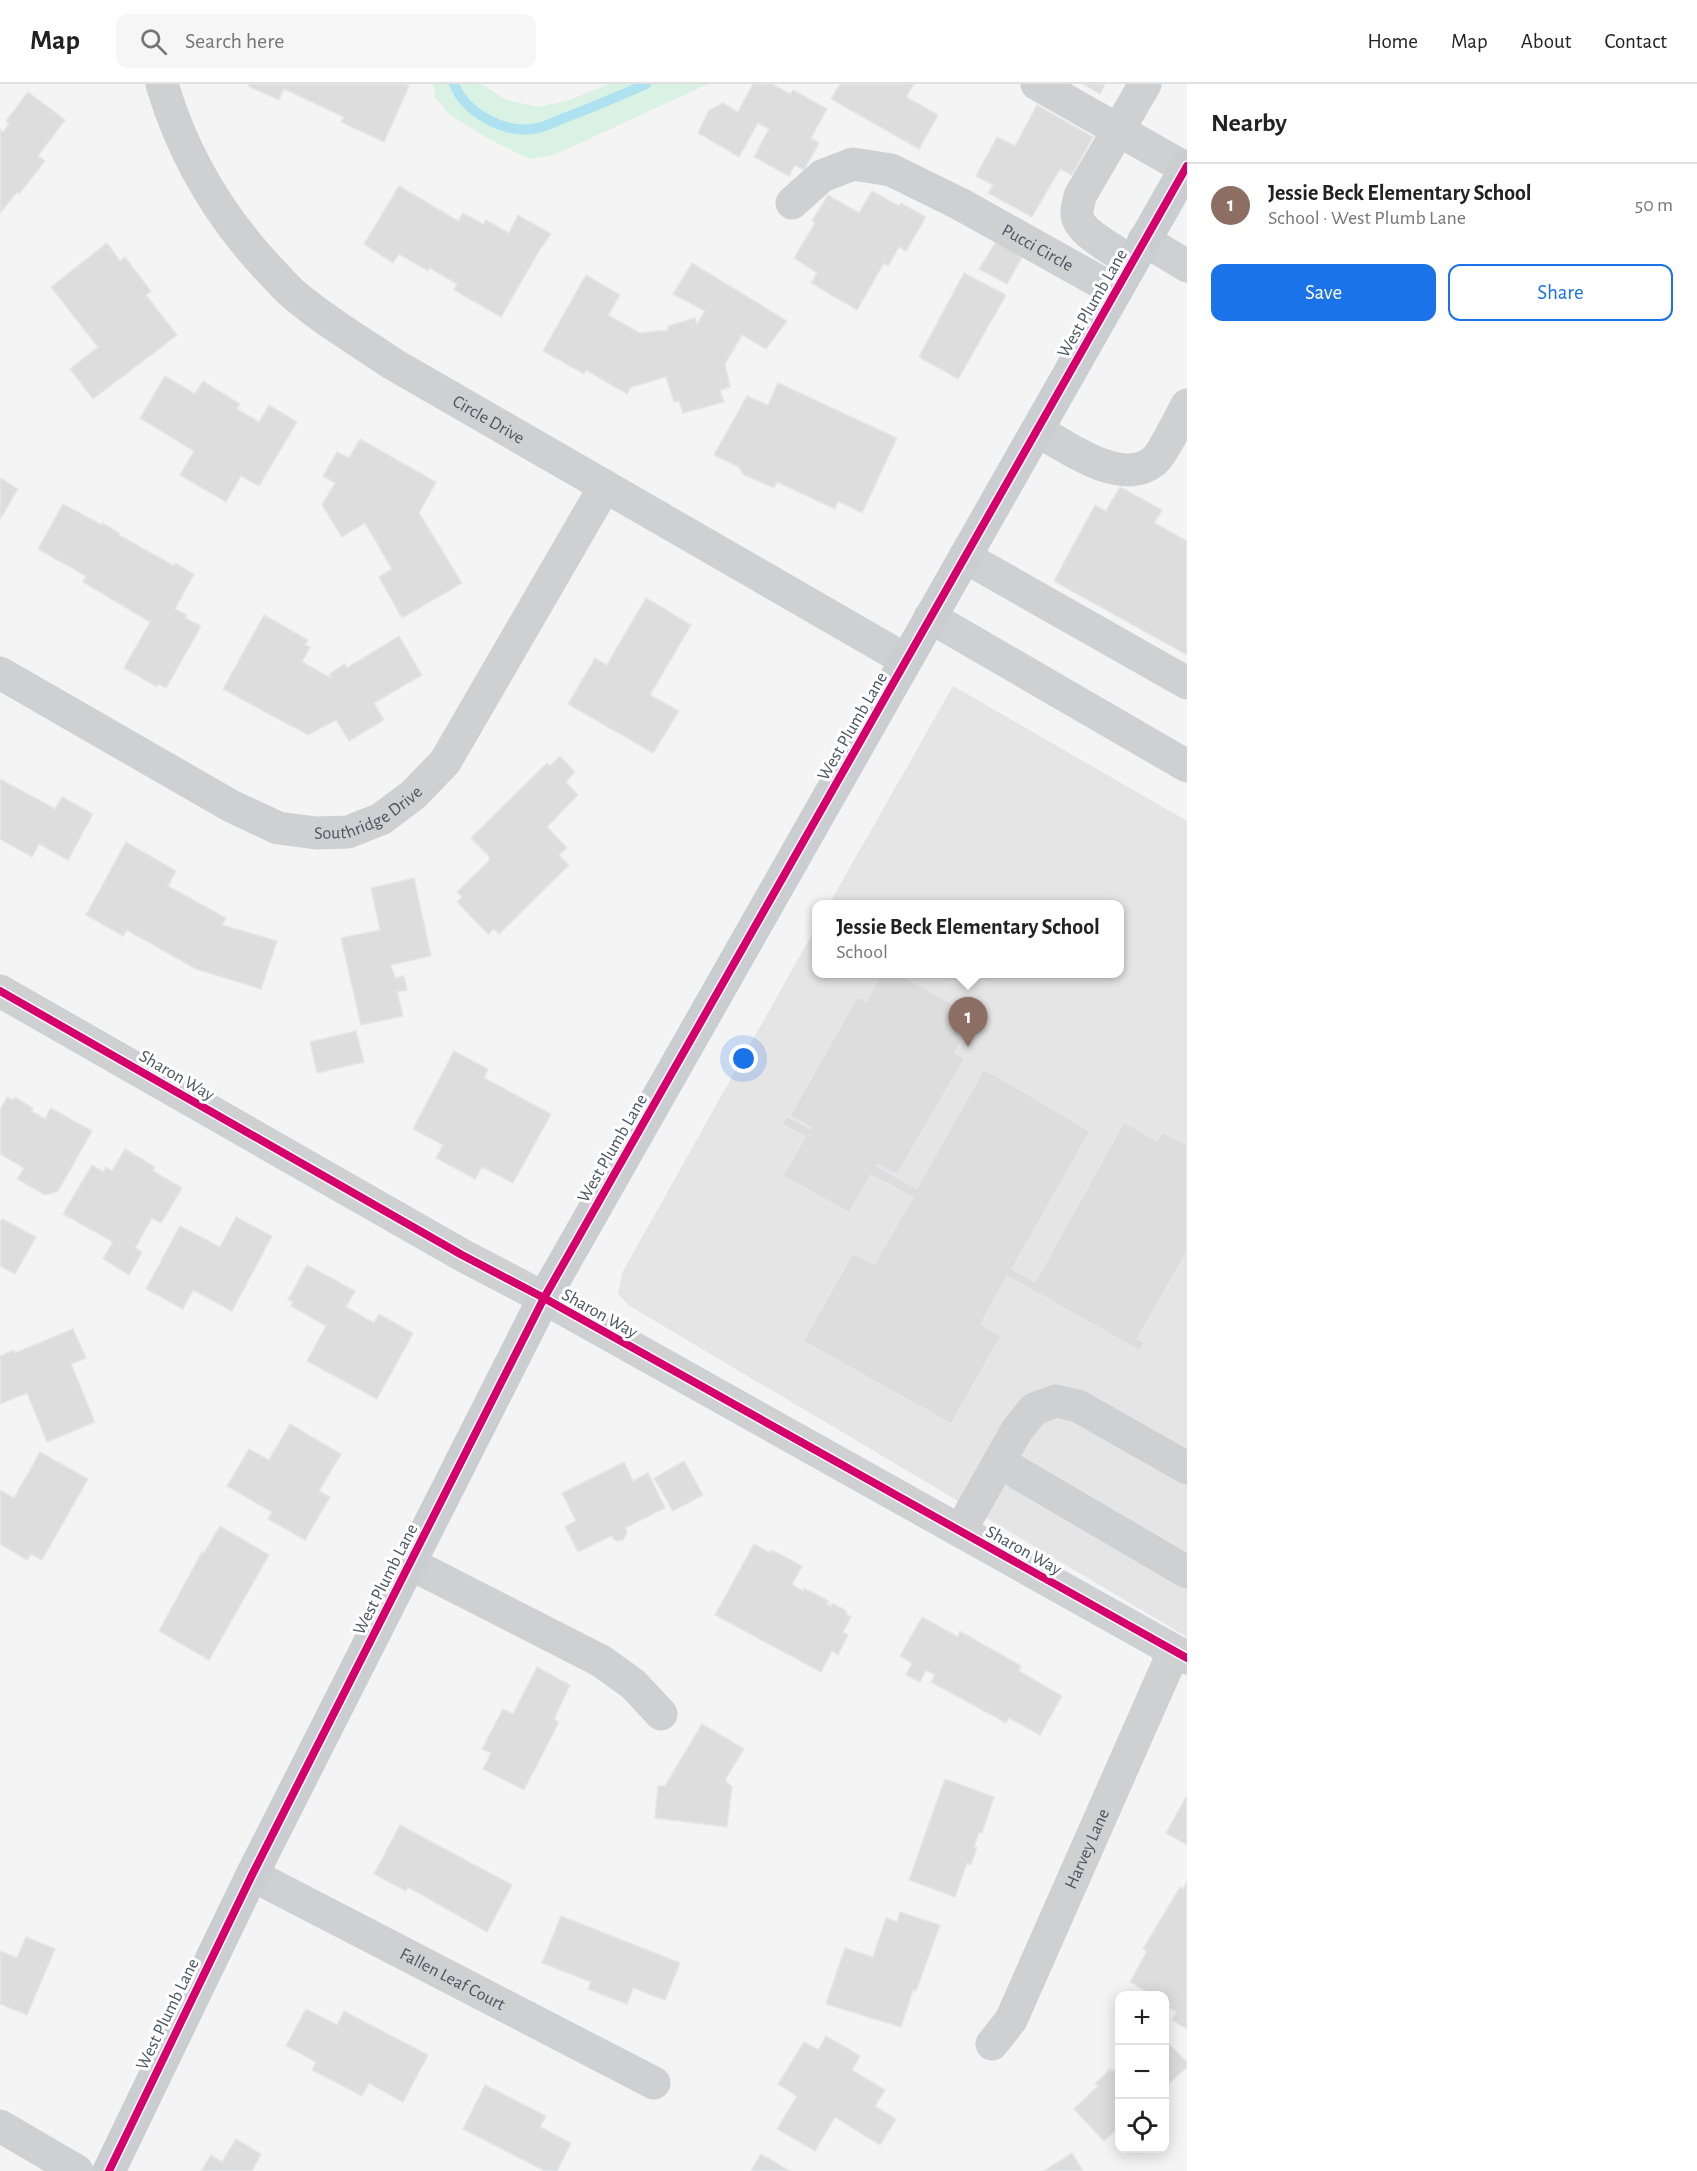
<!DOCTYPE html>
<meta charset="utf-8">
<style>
body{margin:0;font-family:"Alegreya Sans",sans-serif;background:#f6f6f6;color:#222}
.controls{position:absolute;right:18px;bottom:18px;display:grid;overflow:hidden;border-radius:12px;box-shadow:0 3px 15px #0003}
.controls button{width:54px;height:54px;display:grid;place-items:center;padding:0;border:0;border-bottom:2px solid #e0e0e0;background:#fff;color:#222;font:30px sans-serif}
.you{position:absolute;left:744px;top:975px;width:21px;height:21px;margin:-15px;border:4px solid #fff;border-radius:50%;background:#1a73e8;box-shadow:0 0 0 9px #1a73e833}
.badge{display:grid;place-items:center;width:39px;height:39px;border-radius:50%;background:#1a73e8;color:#fff;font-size:20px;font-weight:700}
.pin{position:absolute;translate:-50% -50px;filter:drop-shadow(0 2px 3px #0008)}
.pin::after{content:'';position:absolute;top:32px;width:21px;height:18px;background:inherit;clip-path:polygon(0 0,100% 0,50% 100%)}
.popup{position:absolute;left:812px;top:816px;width:312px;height:78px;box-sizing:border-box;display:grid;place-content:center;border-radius:12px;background:#fff;filter:drop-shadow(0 2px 4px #0005);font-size:20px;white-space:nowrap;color:#767676}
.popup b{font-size:22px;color:#222}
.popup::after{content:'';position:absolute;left:50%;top:100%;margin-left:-12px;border:12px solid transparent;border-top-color:#fff}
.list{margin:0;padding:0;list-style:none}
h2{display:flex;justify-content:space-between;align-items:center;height:78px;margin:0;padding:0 24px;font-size:26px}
h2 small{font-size:20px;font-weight:400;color:#767676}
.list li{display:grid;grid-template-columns:39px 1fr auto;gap:18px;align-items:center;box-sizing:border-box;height:84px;padding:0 24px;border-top:2px solid #e0e0e0}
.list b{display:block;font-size:22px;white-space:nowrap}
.list p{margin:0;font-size:20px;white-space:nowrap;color:#767676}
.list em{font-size:20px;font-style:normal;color:#767676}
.actions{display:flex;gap:12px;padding:18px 24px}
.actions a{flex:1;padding:14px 0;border:2px solid #1a73e8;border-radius:12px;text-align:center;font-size:21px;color:#1a73e8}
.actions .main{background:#1a73e8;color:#fff}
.icon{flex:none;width:33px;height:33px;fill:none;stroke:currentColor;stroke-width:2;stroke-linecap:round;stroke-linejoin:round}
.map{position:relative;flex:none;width:1187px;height:2087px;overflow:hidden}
header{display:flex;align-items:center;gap:36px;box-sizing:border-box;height:84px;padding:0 30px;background:#fff;border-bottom:2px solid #e0e0e0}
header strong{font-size:28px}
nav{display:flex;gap:33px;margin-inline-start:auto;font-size:21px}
.search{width:420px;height:54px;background:#f6f6f6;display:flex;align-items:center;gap:15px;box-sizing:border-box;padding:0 21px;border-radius:12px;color:#767676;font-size:22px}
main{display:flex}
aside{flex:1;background:#fff}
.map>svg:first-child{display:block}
</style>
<header>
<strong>Map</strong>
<div class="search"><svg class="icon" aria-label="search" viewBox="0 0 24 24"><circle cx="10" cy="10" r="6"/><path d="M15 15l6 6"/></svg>Search here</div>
<nav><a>Home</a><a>Map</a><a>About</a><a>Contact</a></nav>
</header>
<main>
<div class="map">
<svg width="1187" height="2087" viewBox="0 0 1187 2087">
<rect width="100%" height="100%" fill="#f4f4f4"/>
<polygon fill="#e6e5e6" points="953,602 1187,737 1187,1553 628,1221 618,1209 622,1189 816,843 816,890 1120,890 1120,820 829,820"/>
<polygon fill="#d9f2e3" points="433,0 482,0 506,16 538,23 567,17 609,0 708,0 554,71 529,75 487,54 450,31 435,13"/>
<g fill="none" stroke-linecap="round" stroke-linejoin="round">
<path stroke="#aee2f0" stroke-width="10" d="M454 0C466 30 506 51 538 44 547 42 556 37 564 34 592 24 619 12 646 0"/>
</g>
<g fill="#ddddde" stroke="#e5e6e7" stroke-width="1.5">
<polygon points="249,0 405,0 409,2 384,58 341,38 344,33 284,5 279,16 248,2"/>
<polygon points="753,0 772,0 790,10 793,6 827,25 811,54 819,59 804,86 795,81 789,92 754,73 769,45 758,39 739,73 698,49 709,26 723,19 738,28"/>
<polygon points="840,0 914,0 906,13 938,31 919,65 831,15"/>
<polygon points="1083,0 1105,0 1100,10"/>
<polygon points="28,8 65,36 38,72 45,77 19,110 17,108 0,129 0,45 3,48 9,40 6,37"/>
<polygon points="1037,21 1093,53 1072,91 1060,85 1032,133 988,109 993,101 976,92 997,53 1015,62"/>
<polygon points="399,102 458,137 463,129 483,140 486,136 509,149 518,131 551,150 539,167 501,233 454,206 457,200 430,184 428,187 399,170 393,179 364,160"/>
<polygon points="872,107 899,122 901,119 926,133 906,167 899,163 888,182 884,179 857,226 811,199 817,189 794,174 815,139 812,137 828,111 859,129"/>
<polygon points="997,156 1024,170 1007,200 979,185"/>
<polygon points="107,159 120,177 125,173 151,207 146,211 177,251 93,315 70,285 98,263 51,203"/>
<polygon points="692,179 787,237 766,265 742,251 725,280 730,303 720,306 724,318 683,329 679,317 674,318 666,293 631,303 627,310 586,286 584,290 543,267 586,191 620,211 608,231 639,249 668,246 668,242 695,234 697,240 705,227 673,210"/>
<polygon points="964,189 1006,211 958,295 919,273"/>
<polygon points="165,292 195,310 203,297 240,320 237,325 259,338 269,321 297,338 259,402 241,392 226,418 180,391 194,367 140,334"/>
<polygon points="778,299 897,354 862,429 838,417 835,425 777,398 774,404 744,391 739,383 714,371 747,312 768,321"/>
<polygon points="360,355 436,398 419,429 462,499 402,534 379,493 392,485 365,439 342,453 322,421 335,399 323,392 337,368 349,374"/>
<polygon points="0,394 18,405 0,435"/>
<polygon points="1120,403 1162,426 1154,439 1187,457 1187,571 1054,497 1095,421 1106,427"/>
<polygon points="63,420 102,441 103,439 119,449 119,451 174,482 175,479 194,490 175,525 187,531 185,534 201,542 166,604 159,600 157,603 124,584 150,538 83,498 86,492 38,465"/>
<polygon points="646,514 691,541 650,611 679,627 653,669 568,620 595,574 607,581"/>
<polygon points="264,531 308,556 305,561 310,563 302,578 331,594 329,590 345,580 347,584 399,552 422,591 374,619 384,636 349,657 336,636 308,651 223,605"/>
<polygon points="560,672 575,688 566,698 578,711 547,743 567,764 559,771 569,781 499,850 494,845 488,850 457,818 462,813 457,808 489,777 489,772 471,754 547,679 550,682"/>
<polygon points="0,695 55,725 62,713 93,730 68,776 39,760 32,773 0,755"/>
<polygon points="126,758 176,787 168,802 226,834 222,841 277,857 261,905 196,885 127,846 123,852 86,831"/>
<polygon points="414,794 431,872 391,881 395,894 404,892 407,906 397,908 403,932 361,941 341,854 380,846 371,804"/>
<polygon points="881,890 899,890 976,933 954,969 965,974 897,1091 877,1080 876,1082 917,1104 984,985 1090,1047 1012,1185 1035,1198 1124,1038 1157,1057 1163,1048 1187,1061 1187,1168 1137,1255 1144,1259 1140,1267 1007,1192 981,1240 1001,1252 951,1340 803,1257 853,1169 874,1180 913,1113 871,1091 849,1129 783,1092 805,1053 782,1040 787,1032 810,1045 811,1043 790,1032 857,913 866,917"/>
<polygon points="356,947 364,978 317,989 310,958"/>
<polygon points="454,967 488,985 484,994 551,1030 513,1099 482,1083 475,1095 436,1074 443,1061 413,1045"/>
<polygon points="7,1013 13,1016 15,1013 33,1024 31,1027 45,1035 51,1024 92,1047 58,1107 45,1111 17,1095 24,1084 0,1070 0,1026"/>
<polygon points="125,1065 155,1083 153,1087 182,1104 161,1139 152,1134 135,1164 142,1168 129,1191 103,1175 113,1158 63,1130 92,1081 103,1088 106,1083 112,1087"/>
<polygon points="236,1133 272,1152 232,1227 193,1206 183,1225 146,1205 180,1142 220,1163"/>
<polygon points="2,1135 36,1153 15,1190 0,1182 0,1139"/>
<polygon points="307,1181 355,1207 346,1223 374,1239 379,1230 413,1249 377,1315 307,1277 326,1242 291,1222 293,1218 288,1216"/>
<polygon points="73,1245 86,1274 71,1280 95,1338 47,1358 27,1309 0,1320 0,1272 14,1266 15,1269"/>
<polygon points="290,1340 341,1370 319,1407 330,1413 305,1456 268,1435 272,1428 227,1402 249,1365 269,1376"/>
<polygon points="40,1368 88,1395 42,1476 31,1470 27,1476 0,1460 0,1406 14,1414"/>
<polygon points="684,1377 703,1411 673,1427 654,1394"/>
<polygon points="624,1378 633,1397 648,1389 665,1424 625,1444 627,1449 623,1456 616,1457 611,1452 578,1468 565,1442 576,1437 562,1409"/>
<polygon points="220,1442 269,1471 209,1576 159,1547 202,1468 204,1469"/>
<polygon points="754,1460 770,1469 772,1466 802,1482 792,1501 803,1507 804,1504 829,1517 827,1520 831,1522 832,1519 847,1527 846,1530 851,1533 843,1548 848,1551 838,1571 832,1567 821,1588 715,1531"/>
<polygon points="922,1533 958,1553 960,1547 1021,1582 1019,1587 1062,1612 1040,1651 1009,1634 1006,1639 931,1598 935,1591 926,1586 920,1598 906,1591 912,1579 900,1572"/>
<polygon points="537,1583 570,1601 554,1635 559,1638 524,1706 483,1685 491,1669 482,1665 503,1625 513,1630"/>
<polygon points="702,1640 744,1665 725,1696 732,1703 727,1743 655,1734 658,1702 665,1702"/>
<polygon points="945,1695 994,1713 982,1749 979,1748 974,1763 977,1763 971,1781 967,1779 955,1813 909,1796"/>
<polygon points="1186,1713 1187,1714 1187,1761 1166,1749"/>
<polygon points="400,1741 512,1801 487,1848 408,1803 406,1807 374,1790"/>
<polygon points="1187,1798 1187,1945 1172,1936 1177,1928 1169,1923 1171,1920 1164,1916 1164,1912 1155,1912 1130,1898 1147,1867 1143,1865 1180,1803 1183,1805"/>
<polygon points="900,1828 940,1841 916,1907 913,1906 901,1943 826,1920 845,1864 873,1873 886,1834 897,1838"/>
<polygon points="561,1832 680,1879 665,1916 633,1904 627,1920 588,1905 591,1898 542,1879"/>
<polygon points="26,1853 55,1865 27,1931 0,1920 0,1867 17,1874"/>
<polygon points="306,1925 337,1941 344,1927 428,1971 403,2018 369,1999 362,2012 312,1986 316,1978 286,1962"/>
<polygon points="826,1952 860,1972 852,1986 885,2006 875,2022 896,2035 880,2061 835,2033 815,2067 777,2045 797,2012 778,2000 804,1958 818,1966"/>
<polygon points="1164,1955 1187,1978 1187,1983 1164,2004"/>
<polygon points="1120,1981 1120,2042 1104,2057 1074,2025 1098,2002 1095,2000 1110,1985 1112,1988"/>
<polygon points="485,2001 546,2032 540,2043 571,2059 557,2087 545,2087 463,2045"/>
<polygon points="236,2055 261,2070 252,2087 201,2087 211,2071 222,2078"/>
<polygon points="1072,2069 1083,2087 1044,2087"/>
<polygon points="761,2070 790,2087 751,2087"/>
</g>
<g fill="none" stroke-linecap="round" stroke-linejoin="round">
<g stroke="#ced0d2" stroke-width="33">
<path id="s1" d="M162 0C182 68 218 130 266 182 275 191 283 201 292 209 323 236 359 257 393 280L906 576"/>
<polyline points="1037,0 1185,84"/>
<path id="s2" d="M792 119 822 92 853 80 891 86 960 120 1116 207"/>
<polyline points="1144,156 1187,182"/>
<path d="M1132 178C1118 168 1079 149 1077 131 1076 126 1079 118 1080 112L1145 0"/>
<path d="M1037 346C1067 363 1122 404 1154 377 1162 371 1181 332 1187 321"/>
<polyline points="965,473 1187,599"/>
<polyline points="930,533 1187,682"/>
<path id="s3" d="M0 589 231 722 278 744 316 749 348 748 381 735 413 711 445 678 605 402"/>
<polyline points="0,907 462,1171 544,1214 1187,1574"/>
<polyline points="999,1378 1187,1488"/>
<polyline points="960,1447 1017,1346 1034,1325 1056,1317 1078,1322 1187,1384"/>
<polyline points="409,1479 601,1577 633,1600 661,1630"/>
<path id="s4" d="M252 1791 654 1999"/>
<path id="s5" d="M992 1960 1011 1936 1174 1567"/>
<polyline points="0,2042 77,2087"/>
</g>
<polyline stroke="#caced1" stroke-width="33" points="109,2087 252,1791 544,1214 1187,82"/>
<defs>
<g id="cycleway">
<polyline points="0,907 462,1171 544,1214 1187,1574"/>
<polyline points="109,2087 252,1791 544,1214 1187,82"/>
</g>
</defs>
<use href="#cycleway" stroke="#fff" stroke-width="11"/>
<use href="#cycleway" stroke="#d6006c" stroke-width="8"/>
</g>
<g text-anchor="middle" stroke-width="6" stroke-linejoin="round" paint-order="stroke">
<g font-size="18" fill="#4a5661" stroke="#fff">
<text dy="6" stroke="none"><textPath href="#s2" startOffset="278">Pucci Circle</textPath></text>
<text transform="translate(1092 219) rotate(-60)" y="6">West Plumb Lane</text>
<text dy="6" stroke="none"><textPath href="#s1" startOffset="483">Circle Drive</textPath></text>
<text transform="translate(852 642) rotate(-60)" y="6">West Plumb Lane</text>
<text dy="6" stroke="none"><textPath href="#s3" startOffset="414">Southridge Drive</textPath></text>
<text transform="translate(177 991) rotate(30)" y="6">Sharon Way</text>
<text transform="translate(612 1064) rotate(-60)" y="6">West Plumb Lane</text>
<text transform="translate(600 1229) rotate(29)" y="6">Sharon Way</text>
<text transform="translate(1024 1466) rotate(29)" y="6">Sharon Way</text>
<text transform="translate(385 1495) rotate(-63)" y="6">West Plumb Lane</text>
<text dy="6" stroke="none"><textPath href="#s5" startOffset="218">Harvey Lane</textPath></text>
<text dy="6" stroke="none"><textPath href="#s4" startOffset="226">Fallen Leaf Court</textPath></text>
<text transform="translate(167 1930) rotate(-64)" y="6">West Plumb Lane</text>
</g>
</g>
</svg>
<div class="controls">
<button>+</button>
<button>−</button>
<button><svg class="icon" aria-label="locate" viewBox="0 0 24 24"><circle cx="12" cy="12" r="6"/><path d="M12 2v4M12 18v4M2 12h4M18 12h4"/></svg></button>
</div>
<div class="you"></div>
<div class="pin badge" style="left:968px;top:963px;background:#8d6e63">1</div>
<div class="popup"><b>Jessie Beck Elementary School</b>School</div>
</div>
<aside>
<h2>Nearby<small></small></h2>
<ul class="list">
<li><span class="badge" style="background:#8d6e63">1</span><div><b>Jessie Beck Elementary School</b><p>School · West Plumb Lane</p></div><em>50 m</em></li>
</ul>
<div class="actions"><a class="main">Save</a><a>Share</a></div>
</aside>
</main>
